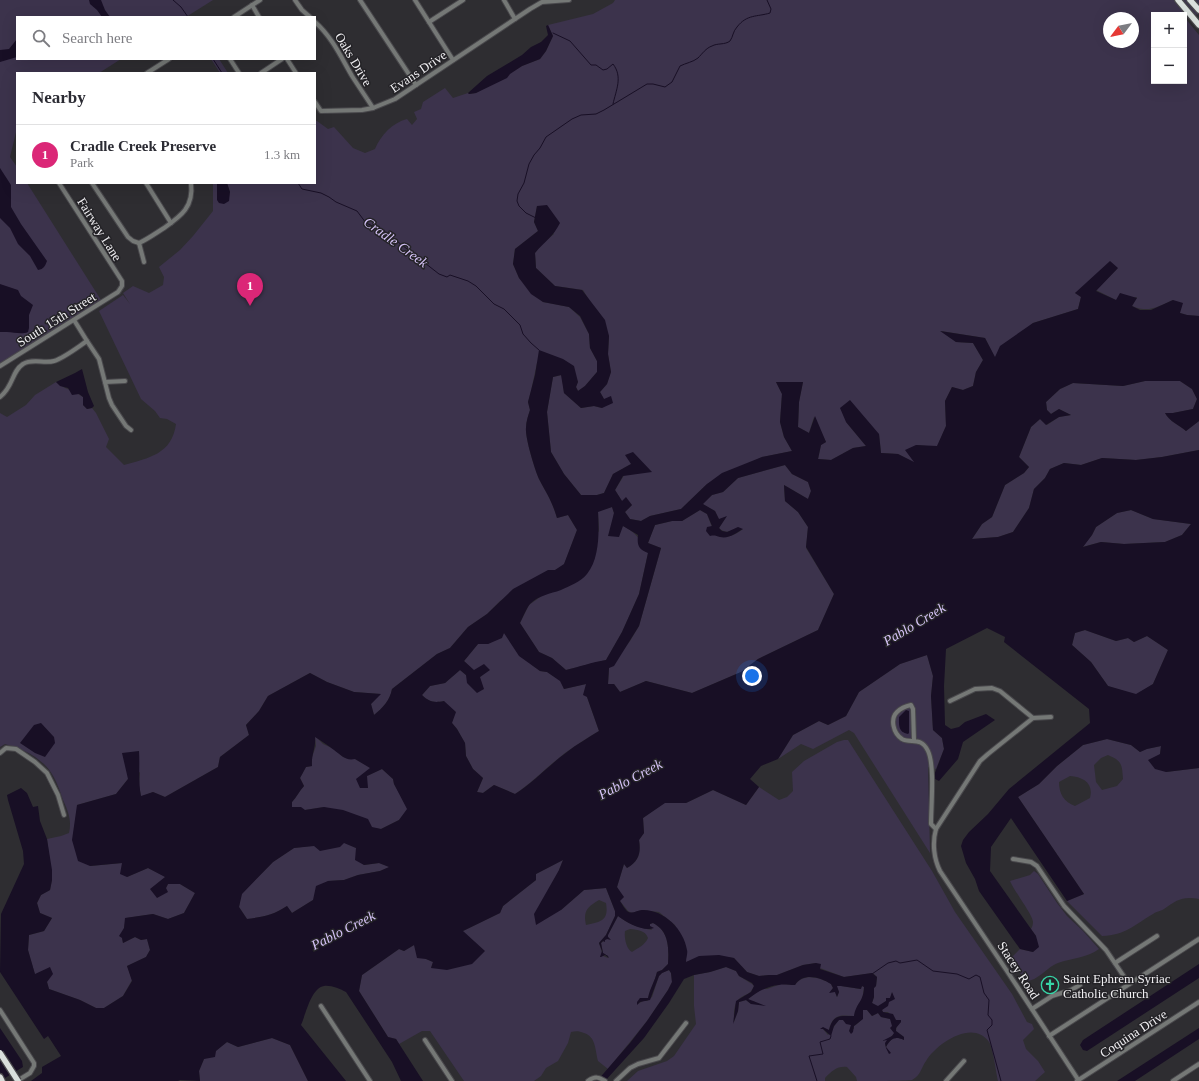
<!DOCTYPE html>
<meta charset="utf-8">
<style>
body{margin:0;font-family:"Times New Roman",serif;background:#f2f2f3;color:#2b2b33}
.controls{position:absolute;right:12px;top:12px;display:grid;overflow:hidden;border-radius:0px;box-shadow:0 4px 16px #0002}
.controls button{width:36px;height:36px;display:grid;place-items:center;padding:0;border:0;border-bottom:1px solid #e1e1e2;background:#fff;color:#2b2b33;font:20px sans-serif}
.compass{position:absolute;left:1103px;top:12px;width:36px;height:36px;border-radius:50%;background:#fff;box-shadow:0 4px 16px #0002;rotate:238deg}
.you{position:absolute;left:752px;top:676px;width:14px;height:14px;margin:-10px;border:3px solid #fff;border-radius:50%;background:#1a73e8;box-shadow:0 0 0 6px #1a73e833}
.badge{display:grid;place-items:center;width:26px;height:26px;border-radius:50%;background:#db2777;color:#fff;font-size:13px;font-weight:700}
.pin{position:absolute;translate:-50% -33px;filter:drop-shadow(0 1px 2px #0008)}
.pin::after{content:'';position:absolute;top:21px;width:14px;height:12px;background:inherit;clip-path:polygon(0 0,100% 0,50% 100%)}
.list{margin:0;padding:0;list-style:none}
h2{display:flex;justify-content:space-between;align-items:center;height:52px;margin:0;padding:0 16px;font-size:17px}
h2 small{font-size:13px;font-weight:400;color:#7c7c81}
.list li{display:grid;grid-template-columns:26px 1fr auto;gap:12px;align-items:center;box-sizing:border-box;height:60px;padding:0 16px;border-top:1px solid #e1e1e2}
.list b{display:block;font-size:15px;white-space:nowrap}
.list p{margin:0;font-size:13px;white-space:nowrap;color:#7c7c81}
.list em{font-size:13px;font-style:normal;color:#7c7c81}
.icon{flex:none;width:22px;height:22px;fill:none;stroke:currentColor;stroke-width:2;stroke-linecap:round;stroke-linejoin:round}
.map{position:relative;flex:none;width:1199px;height:1081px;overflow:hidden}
.search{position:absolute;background:#fff;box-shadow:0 4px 16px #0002;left:16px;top:16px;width:300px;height:44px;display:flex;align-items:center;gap:10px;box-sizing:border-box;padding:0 14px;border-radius:0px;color:#7c7c81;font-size:15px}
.panel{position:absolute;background:#fff;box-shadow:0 4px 16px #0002;left:16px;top:72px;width:300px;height:112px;border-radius:0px}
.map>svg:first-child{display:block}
</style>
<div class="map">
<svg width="1199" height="1081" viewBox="0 0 1199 1081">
<rect width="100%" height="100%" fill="#2e2d31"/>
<g fill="#3c334c" fill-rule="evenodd">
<polygon points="0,0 213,0 186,17 17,17 17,59 121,59 99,73 17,73 17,128 10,157 17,167 17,183 27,183 101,300 0,364"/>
<path d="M615 0H1199V14L1185 18 1199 35V316L1187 315 1180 313 1173 300C1157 307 1149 313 1132 306L1137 297 1116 300 1096 290 1118 268 1075 293 1081 297 1078 309 1033 323 995 358 985 338 941 331 956 342 973 343 983 360 976 372 973 386 963 390 952 387 945 401 946 426 937 447 916 445 915 463 898 454 881 453 879 434 846 422 866 446 853 448 831 460 818 459 821 445 826 442 814 417 809 433 798 427 799 402 803 382H776L782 394 780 422 784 437 792 451 762 457 707 484 681 509 650 516 641 521 630 519 625 512 632 505 622 501 615 490 631 464 613 474 604 493 597 495H581L564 474 551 452 547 412 553 377 562 375 564 393 581 408 594 406 602 408 604 399 600 392 607 384 611 372 608 354 609 336 591 303 583 290 555 286 536 268 535 253 542 244 554 234 537 206 534 222 538 231 515 249 513 264 519 278 543 302 569 307 580 317 589 334 590 348 597 361V372L585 386 578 391 576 387 578 381 537 363 531 391 528 402 530 410C528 416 526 422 526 428 525 438 535 470 539 479 547 494 552 501 557 518L568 515 577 530 564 565 500 601 487 614 468 627 450 648 437 654 392 689C390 700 383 708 374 715L371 704 380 694 354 692 327 682 310 673 268 696 259 711 246 725 249 735 220 757 218 767 165 797 153 792 141 797 139 785 140 772 128 779 116 794 77 805 90 866 122 863 127 877 148 868 166 877V888L168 884H180L195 893 184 913 168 919 153 914 126 918 122 938 123 943 135 937 141 940 147 939 150 950 146 957 127 966 132 980 123 996 104 1008H96L80 1000 49 989 47 982 35 975 28 950 29 935 44 931 52 918 40 913 37 903 41 895 50 890 52 880 47 839 61 836 69 833C72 820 68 811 63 800 60 791 56 779 50 771 40 757 21 748 5 744L0 747V413L7 417 26 405 35 395 56 382C63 389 74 390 83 397V405L87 409 92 408 96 413 109 439 106 447 124 465C149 458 172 454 176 424L167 419 160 418 155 411 141 399 99 311 123 295 130 304 123 293 133 286 149 293 163 285 164 277 159 267 180 250 193 236 213 211V183H217V200L230 192 227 183H315V121H317L328 129 334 127 353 148 365 153 375 149C381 135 392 123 407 119L412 125 417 119 414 112 421 109 423 102 445 88 453 98 468 93 469 94 476 93 522 66 540 59 546 51 553 36 548 25 593 14 613 3ZM1154 15H1184V81H1154ZM1109 18H1133V42H1109Z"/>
<polygon points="211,59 219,59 228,73 220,73"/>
<path d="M1145 381H1180L1192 389 1197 399 1193 409 1173 413H1165C1169 421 1179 425 1186 431L1199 421V450L1162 457 1136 460 1102 458 1081 465 1064 463 1050 469 1045 478 1034 489 1029 508 1013 532 998 537 972 539 982 524 992 517 1005 485 1024 473 1029 467 1019 457 1031 427 1040 419 1047 425 1059 417 1071 415 1059 409 1051 414 1047 410 1046 402 1060 389 1073 383 1123 386Z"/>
<path d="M785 465 792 474 808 482 811 491 808 499 784 485 785 501 798 512 808 527 806 548 834 594 818 630 758 659 741 672 692 693 646 681 620 692 614 684H608L609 668 630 641 639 626 661 548 648 543 655 525 672 521H682L700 510 707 514 715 535C726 539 734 536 743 529 735 530 725 535 719 528L726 517 719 520 715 511 702 504 712 495 723 492 738 478Z"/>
<path d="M612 507 614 513 613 522C633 529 638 535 648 553L639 594 622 632 606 660 566 670 552 658 539 652 520 623 529 605 543 595 558 590 599 531 598 511Z"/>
<polygon points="1131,510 1153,519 1191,524 1182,535 1165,542 1124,544 1101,542 1082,547 1092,535 1096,527 1117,513"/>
<polygon points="1085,630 1116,641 1128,638 1134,642 1147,636 1168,650 1153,684 1136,695 1108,686 1091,662 1072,645 1075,633"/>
<path d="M504 633 532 665 540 671 547 672 561 681 564 689 586 684 587 697 599 731C587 738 576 745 565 753 548 766 533 782 515 794L494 785 483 793 477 792 483 778 473 769 466 756 465 743 457 729 452 723 444 701C434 703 429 702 422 695L430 686 445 683 460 670 466 675 480 677 489 670 474 671 464 661 478 644H488Z"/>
<polygon points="927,655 933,676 931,696 933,730 942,738 944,749 936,769 928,767 930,853 854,733 849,730 813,749 801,744 778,759 793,735 819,721 828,725 846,716 859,692 900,664"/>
<path d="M315 736 323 744 334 749 343 757 355 759 371 768 367 776 382 769 393 779 394 784 408 809 399 820 381 829 372 828 324 807 305 810 292 807V802C297 797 299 791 304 786L300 778 306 767 312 766V757L316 746Z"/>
<path d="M1107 739 1131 745 1140 752 1146 749 1161 746 1160 754 1166 772 1199 768V899C1182 896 1177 900 1164 909 1161 911 1157 911 1153 914 1134 925 1126 935 1102 936L1067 901 1084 894 1018 797 1039 784 1057 766 1083 745ZM1108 755C1122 761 1122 764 1123 779L1117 786 1102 790 1096 782 1094 765 1101 758ZM1070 776C1083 777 1094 783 1090 798L1075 806C1064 802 1059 794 1059 782Z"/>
<path d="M844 740H848L932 871 955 912 1012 994 1027 1022 1032 1024 1034 1029 1023 1040 1026 1049 1038 1061 1045 1072 1035 1081H998C996 1072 993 1048 989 1042 973 1019 937 1043 926 1061 921 1068 921 1075 912 1080 907 1081 866 1081 857 1081L856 1077 847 1067C837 1066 832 1071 825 1078V1081H627L638 1071 667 1061 674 1056 696 1024 694 1006V975L710 972 726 967 736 971 739 976 752 984 754 986C750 995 747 993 740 998 733 1003 734 1015 734 1022L738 1011 739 1002 746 1000 751 1004 755 1001H750L748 999 761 989H767L781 984 795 985C803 973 820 977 831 984L833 988 831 991 835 992 837 997 839 992 836 986H841L860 989 862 986 864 987 862 1001 858 1005 854 1016C840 1015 833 1014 829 1030L823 1029 828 1035C833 1030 834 1025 839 1020H843L851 1025V1029H854V1026C861 1022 863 1018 863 1010H867L872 1016 878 1013 881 1017 891 1019 895 1033 887 1040H888L885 1045 890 1053 886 1047C891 1038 895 1036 904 1040V1037L896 1031 897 1025 901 1022 896 1021 888 1012H883L882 1010 893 996 892 993 890 998H888L886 1001 878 1007 872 1003 874 997V988L876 986 877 977 873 973 844 977 820 968 816 963 803 965 777 975H769L759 976 747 972 734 958 726 957 685 962 675 925 659 912 642 910 632 913 628 911 620 901 617 887 624 864 627 868C639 861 641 853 639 840L644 833 643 818 665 802 686 803 713 790 746 805 759 787 779 800 787 797 793 791 792 772 804 761 837 742Z"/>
<path d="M343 842 356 848 364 865 379 863 390 867 380 871 358 875 344 880 328 881 313 900 292 913 287 906C274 915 262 917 247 919L239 907 241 894 273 862 294 848Z"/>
<path d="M563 860 559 870 561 910 584 890 606 888 615 911V916L606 935 599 943 603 956 608 958V956L603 953 601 943 607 939H610L608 937V935L618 916C628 924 640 928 652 930L650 926V924L653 923C669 931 669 948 668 964L662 970 657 972C655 981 650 989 648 998H640L638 1004 643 1001H647L652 997 659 976 662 973 669 970 671 973 672 982 668 990 647 1021 608 1069 598 1061C595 1049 596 1037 584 1033 579 1031 576 1031 571 1032L568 1043 558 1061 546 1068 541 1076 534 1081H464L430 1031H422L399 1044 396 1039 388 1037 359 991 362 975 399 949 404 951 414 945 426 959 433 962 431 968 463 931 500 913 503 906 536 880V874ZM599 900 606 903C609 921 601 922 586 925 583 911 587 907 599 900ZM630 929C638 930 645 930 648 938 645 945 638 948 632 952 626 949 624 937 625 931Z"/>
<path d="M1034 871 1038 874 1057 903 1067 916 1083 931 1099 949C1087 958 1072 958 1058 963 1045 968 1039 981 1025 981L1011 958 1020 949 1033 952 1036 936 1031 929C1032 927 1033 925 1033 922 1033 915 1014 891 1010 881L1030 875Z"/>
<polygon points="272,1038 290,1045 308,1081 200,1081 199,1071 204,1059 227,1042 238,1047"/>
</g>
<g fill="#180f25" fill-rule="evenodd">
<polygon points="89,0 101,0 105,10 110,17 102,17 97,10 90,4"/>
<polygon points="548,25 553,36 546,51 540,59 522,66 510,74 507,78 476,93 469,94 468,93 487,76 522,55 531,47 541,42 548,35 546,26"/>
<polygon points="17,39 17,57 0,62 0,50 9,49"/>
<path d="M0 168 11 185V207L21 224 47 261C45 266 44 269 38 270L30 256 18 244 10 228 0 218Z"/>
<polygon points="217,183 227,183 230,192 229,201 224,204 219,203 217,200"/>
<path d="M547 205 560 223C553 237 545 241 535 253L536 268 555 286 582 290 605 320 609 336 608 354 611 372 607 384 600 392 604 399 611 396 613 403 602 408 594 406 581 408 564 393 561 375 553 377 547 412 551 452 564 474 581 495H597L604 493 613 474 631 464 625 455 633 452 652 472 623 476 615 490 622 501 626 497 632 505 625 512 630 519 641 521 650 516 681 509 707 484 722 473 762 457 792 451 784 437 780 422 782 394 776 382H803L799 402 798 427 809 433 815 416 826 442 821 445 818 459 831 460 853 448 866 446 846 422 840 408 850 400 879 434 881 453 898 454 914 462 905 450 916 445 937 446 946 426 945 401 952 387 963 390 973 386 976 372 983 360 973 343 956 342 940 331 985 338 995 357 1000 346 1033 323 1078 309 1081 297 1075 293 1110 261 1118 268 1096 291 1116 300 1120 293 1137 298 1132 306 1140 310H1151L1173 300 1183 303 1180 313 1187 315 1199 316V421L1186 431C1179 425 1169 421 1165 413H1173L1193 409 1197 399 1192 389 1180 381H1145L1123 386 1073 383 1060 389 1046 402 1047 410 1051 414 1059 409 1071 415 1059 417 1046 425 1040 419 1031 427 1019 457 1029 467 1024 473 1005 485 992 517 982 524 972 539 998 537 1013 532 1029 508 1034 489 1045 478 1050 469 1064 463 1081 465 1102 458 1136 460 1162 457 1199 450V768L1166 772 1155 769 1148 760 1160 754 1161 746 1147 749 1140 752 1131 745 1107 739 1083 745 1057 766 1039 784 1018 797 1084 894 1067 901 1011 818 991 847 990 871 1036 936 1039 947 1033 952 1020 949 979 891 975 879 966 863 961 846 963 840 969 832 988 814 1009 789 1090 723 1089 709 1004 642 1005 637 987 628 946 649 944 686 945 725 951 729 959 727 965 722 986 714 995 720 963 742 958 759 939 781 933 778 944 749 942 738 933 730 931 696 933 676 927 655 900 664 859 692 846 716 828 725 819 721 793 735 778 759 761 766 750 779 759 787 746 805 713 790 686 803H665L643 818 644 833 639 840C641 853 639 861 627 868L624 864 617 887 624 897 620 901C622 904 625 909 627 911 632 915 637 910 642 910 663 909 684 929 687 950 688 953 686 958 686 962L699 956 719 955 734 958 747 972 759 976 769 975H777L803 965 816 963 821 964 820 969 844 977 872 973 877 977 876 986 874 988V997L872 1003 878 1006 886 1001V998H890L892 992 895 999 889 1002 888 1006 882 1010 883 1012 893 1014 896 1020H901V1022L896 1028V1031L904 1037V1040C895 1036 891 1038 886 1047L891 1053 889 1054 886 1048 885 1043 887 1040 882 1041 892 1036 894 1033 890 1028 892 1026 890 1019 881 1017 878 1013 872 1016 867 1010H863V1019L854 1026 853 1032 851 1034 849 1031 851 1025 846 1024 843 1020H839L834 1026 831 1036 823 1029H820L823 1027 829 1030C833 1014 840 1016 854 1016 856 1003 864 1001 864 987L862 986 861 989 841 986H837L839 992 837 997 835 992 829 993 833 988 831 984C820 977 803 972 795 985 789 985 784 984 779 985 767 986 757 992 748 999L766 1006 751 1004 746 1000 739 1002 738 1011 733 1024 736 1001 751 992 754 986 752 983 739 976 736 971 726 967 710 972 694 975 684 979 669 1003 644 1038 605 1081H597L630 1043 647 1021 668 990 672 982 671 973 669 970 662 973 659 976 650 1000 640 1002 637 1005V1002L640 998H648C650 988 655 981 657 972L662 970 668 964C669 948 669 931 653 923L650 924V926L654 928C644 932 627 923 618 916L608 935V937L611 940 607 939 605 940V942L603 941 601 943 603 953 608 956 609 958 605 955 601 957H600L602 951 599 943 606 935 615 916V911L606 888 584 890 561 910 536 925 534 914 559 870 563 860 536 874V880L503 906 500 913 463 931 485 951 472 964 447 970 431 968 433 962 426 959 417 958 414 945 404 951 399 949 362 975 359 991 388 1037 396 1039 423 1081H401L392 1062 346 992C340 989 331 985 324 986 311 988 306 1014 301 1025L346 1081H308L290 1045 272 1038 238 1047 227 1042 216 1051 215 1057 204 1059 199 1071 200 1081 180 1080 178 1081H31L42 1073V1067L61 1056 48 1036 44 1039 0 972 1 914 24 864 23 851 8 800 7 795 21 788 27 793 33 807 38 806 40 821 47 839 52 870V880L50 890 41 895 37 903 40 913 52 918 44 931 29 935 28 950 35 974 50 967 53 974 47 982 49 989 80 1000 96 1008H104L123 996 132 981 127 966 146 957 150 950 147 939 141 940 135 937 123 943 122 938 119 936 124 928 125 918 153 914 168 919 184 913 195 893 180 884H168L166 888 168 892 157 898 150 889 165 877 148 868 127 877 120 874 122 863 90 866 78 861 72 840 77 805 116 794 128 779 122 753 139 751C140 766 138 782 141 796L153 792 165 797 218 767 220 757 249 735 246 725 259 711 268 696 310 673 327 682 354 692 381 694 371 704 374 715C383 708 390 700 392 689L437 654 450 648 468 627 487 614 513 589 548 570H555L564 564 577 530 568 515 557 518C552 501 547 494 539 479 535 470 525 438 526 428 526 422 528 416 530 410L528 402 535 375 539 350 563 359 574 366 578 382 576 387 578 391 585 386 597 372V361L590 348 589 334 580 316 569 307 543 302 531 294 519 278 513 264 515 249 538 231 534 222 537 206ZM785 465 792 474 808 482 811 491 808 499 784 485 785 501 798 512 808 527 806 547 834 594 818 630 758 659 741 672 692 693 646 681 620 692 614 684H608L609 668 614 666 639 626 661 548 648 543 655 525 672 521H682L700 510 707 514 712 526 707 527 706 531 710 536C715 535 716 536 720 537 729 539 736 533 743 529L738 527 727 532 722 531 719 528 727 516 719 519 715 511 703 504 712 495 723 492 738 478ZM612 507 614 513 608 536 619 537 623 526 638 535C637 545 638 549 648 553L639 594 622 632 606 660C592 662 579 667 566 670L552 658 539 652 520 623C523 617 526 609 530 604 539 595 550 594 561 590 569 586 581 582 587 574 600 558 599 531 598 512ZM1131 510 1153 519 1191 524 1182 535 1165 542 1124 544 1101 542 1083 547 1092 535 1096 527 1117 513ZM1085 630 1116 641 1128 638 1134 642 1147 636 1168 650 1153 684 1136 694 1108 686 1091 662 1072 645 1075 633ZM504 633 519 656 540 671 547 672 560 681 564 689 586 684 583 695 587 697 599 731C588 738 577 744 567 752 549 765 534 782 515 794L494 785 483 793 477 792 483 778 473 769 466 756 465 743 457 729 452 723 456 712 444 701C434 703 429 702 422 695L430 686 445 683 460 670 466 675 467 683 477 693 484 689 480 677 490 670 484 664 474 670 464 661 478 644H488L502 638ZM315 737C320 740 329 746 334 750 341 755 345 761 355 759L370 768 356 779 360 788H368L367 776 382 769 393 779 394 784 407 809 399 820 381 829 372 827 368 819 343 810 324 807 305 810 301 807H292V802C297 797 299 791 304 786L300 778 306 767 312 766C311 755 316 748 315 737ZM344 843 356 848 355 860 364 865 379 863 389 867 380 871 358 875 344 880 328 881 316 886 313 900 292 913 287 906C274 915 262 917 247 919L239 907 242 894 273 862 294 848 314 846 320 851 340 847Z"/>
<path d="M0 284 18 290 21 296 33 305 29 315V328L28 332C21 335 14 332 7 332 5 332 2 332 0 332Z"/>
<polygon points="82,369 88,392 94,406 92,408 87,409 83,405 83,397 79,394 72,395 68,388 60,386 56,382 75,373"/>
<path d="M906 710 909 711V733L908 734C898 732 899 725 899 717Z"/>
<polygon points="41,723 54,737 55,743 45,757 35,753 20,743 34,725"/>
<polygon points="1199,964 1199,978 1087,1051 1083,1050 1080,1045 1083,1040"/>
<polygon points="0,1028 22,1061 23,1067 0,1081"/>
<polygon points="1199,1028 1199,1039 1135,1081 1117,1081"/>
</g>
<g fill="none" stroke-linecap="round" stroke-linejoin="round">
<g stroke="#180f25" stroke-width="1">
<polyline points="173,0 181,7 188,17"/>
<path d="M553 33 570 41 591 65H596L603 70 607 69 613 64C623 77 616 90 613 104"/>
<polyline points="213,59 222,73"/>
<polyline points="298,183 302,189 321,193 329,197 336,202 357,211 366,223 384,231 439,274 447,277 450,275 468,281 476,286 494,304 504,309 520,325 523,334 531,343 539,350"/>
<path d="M536 218 526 213 519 206 517 201 518 194 524 183 529 164 534 155 540 148 546 137 572 119 581 115 596 114 604 110 647 84H653L665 87 672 82 680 66C686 63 693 62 698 58 702 54 706 48 712 46 717 43 725 45 730 41 733 37 733 31 737 27 747 14 757 17 770 13L771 9 767 0"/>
<polyline points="872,974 888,963 896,961 900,963 917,960 933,971 957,974 969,979 976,975 980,977 984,993 989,1000 988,1015 992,1020 992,1025 987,1030 1001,1081"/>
<polyline points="817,1081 809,1056 823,1054 820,1042 830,1039 831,1036"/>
</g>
<defs>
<g id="minor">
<polyline points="295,0 302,10 310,17"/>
<polyline points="360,0 416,85"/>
<polyline points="415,0 453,60"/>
<polyline points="504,0 515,19"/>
<polyline points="252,5 259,17"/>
<polyline points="234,17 260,0"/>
<path d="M315 22C332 37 341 57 352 76 359 87 366 97 373 108"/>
<polyline points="429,22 463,0"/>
<polyline points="230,59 239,73"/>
<polyline points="287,59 296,73"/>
<polyline points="147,73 169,59"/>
<polyline points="261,73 282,59"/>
<polyline points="315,102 321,111 362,110 373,108 395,99 530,9 542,2 569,0"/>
<polyline points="92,183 128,237 133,241 139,243"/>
<polyline points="146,183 171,223"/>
<path d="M139 243C148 239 156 233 164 228 181 216 194 207 191 183"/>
<polyline points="139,243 144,262"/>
<polyline points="74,320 87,341 99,359 109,398 112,405 126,426 131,430"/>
<polyline points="0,366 118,292 122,286 122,281 59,183"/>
<polyline points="105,382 125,381"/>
<path d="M0 397C14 386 11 372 23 364 33 358 44 364 54 361 64 358 78 347 87 341"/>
<polyline points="950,701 975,689 992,688 1000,691 1033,718"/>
<path d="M1033 718 988 754 980 761 936 829C932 843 934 859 940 871L1007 971 1079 1081"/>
<polyline points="1033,718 1051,717"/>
<path d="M914 740 913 709 911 705C906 706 901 708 897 712 890 719 893 733 902 739 911 744 921 736 928 751 935 766 931 806 931 824L936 829"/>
<polyline points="0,753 6,748 16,749 35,762 47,773 58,795 64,815"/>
<polyline points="1013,859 1031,862 1037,866 1064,906 1106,950 1129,984"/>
<polyline points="1115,963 1157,936"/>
<polyline points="321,1006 370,1081"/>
<polyline points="1032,1009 1052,996 1071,990 1080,985"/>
<polyline points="0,1010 34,1063 34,1066 30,1073 17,1081"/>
<polyline points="1049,1036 1199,939"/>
<polyline points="425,1040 452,1081"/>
<path d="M588 1081C595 1076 599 1077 605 1081"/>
<polyline points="616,1081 630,1068 638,1064 659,1058 686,1023"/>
<polyline points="946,1081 964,1061"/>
<polyline points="1077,1081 1199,1002"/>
<polyline points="1173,1081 1199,1064"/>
</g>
<g id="highway">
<polyline points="1178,0 1199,25"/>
<polyline points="1190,0 1199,10"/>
<polyline points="0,1077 2,1081"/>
</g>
</defs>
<use href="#minor" stroke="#49484c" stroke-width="6"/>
<use href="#highway" stroke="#49484c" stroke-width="8"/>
<use href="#minor" stroke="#757876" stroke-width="4"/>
<use href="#highway" stroke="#d9dfdc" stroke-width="5.5"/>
<defs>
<polyline id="highway-bridge" points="0,1053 18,1081"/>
</defs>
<use href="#highway-bridge" stroke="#49484c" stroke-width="8" stroke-linecap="butt"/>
<use href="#highway-bridge" stroke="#d9dfdc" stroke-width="5.5"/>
</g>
<defs>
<symbol id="church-ring" viewBox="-11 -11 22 22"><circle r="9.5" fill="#242327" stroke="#37d4a6" stroke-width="1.5"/><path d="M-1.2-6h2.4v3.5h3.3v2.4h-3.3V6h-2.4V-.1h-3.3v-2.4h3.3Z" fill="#37d4a6"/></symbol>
</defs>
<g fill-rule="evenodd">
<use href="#church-ring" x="1040" y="975" width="20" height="20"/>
</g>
<g text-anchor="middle" stroke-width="3" stroke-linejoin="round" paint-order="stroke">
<g font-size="13" fill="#f0eff2" stroke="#242327">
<text transform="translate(354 59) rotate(59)" y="5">Oaks Drive</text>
<text transform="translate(418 71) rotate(-34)" y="5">Evans Drive</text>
<text transform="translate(100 229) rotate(58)" y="5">Fairway Lane</text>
<text transform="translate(56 319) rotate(-32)" y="5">South 15th Street</text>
<text transform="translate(1019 970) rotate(57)" y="5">Stacey Road</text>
<text transform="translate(1133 1033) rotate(-33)" y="5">Coquina Drive</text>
</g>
<g font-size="13" fill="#f0eff2" stroke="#242327" text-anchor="start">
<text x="1063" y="983">Saint Ephrem Syriac<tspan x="1063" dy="15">Catholic Church</tspan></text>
</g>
<g font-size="14" font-style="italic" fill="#d7c4f9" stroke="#242327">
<text transform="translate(396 242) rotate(36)" y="5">Cradle Creek</text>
<text transform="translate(914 624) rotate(-31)" y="5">Pablo Creek</text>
<text transform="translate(630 779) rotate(-28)" y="5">Pablo Creek</text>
<text transform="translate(343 930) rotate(-27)" y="5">Pablo Creek</text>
</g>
</g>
</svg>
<div class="controls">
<button>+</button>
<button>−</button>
</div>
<svg class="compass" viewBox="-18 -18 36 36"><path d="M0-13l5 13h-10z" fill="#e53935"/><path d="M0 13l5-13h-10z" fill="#7c7c81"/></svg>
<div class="you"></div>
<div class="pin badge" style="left:250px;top:306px">1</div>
<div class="search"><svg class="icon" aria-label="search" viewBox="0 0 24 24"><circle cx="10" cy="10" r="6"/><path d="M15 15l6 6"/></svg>Search here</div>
<section class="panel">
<h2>Nearby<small></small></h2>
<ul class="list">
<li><span class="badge">1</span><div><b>Cradle Creek Preserve</b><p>Park</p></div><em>1.3 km</em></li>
</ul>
</section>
</div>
